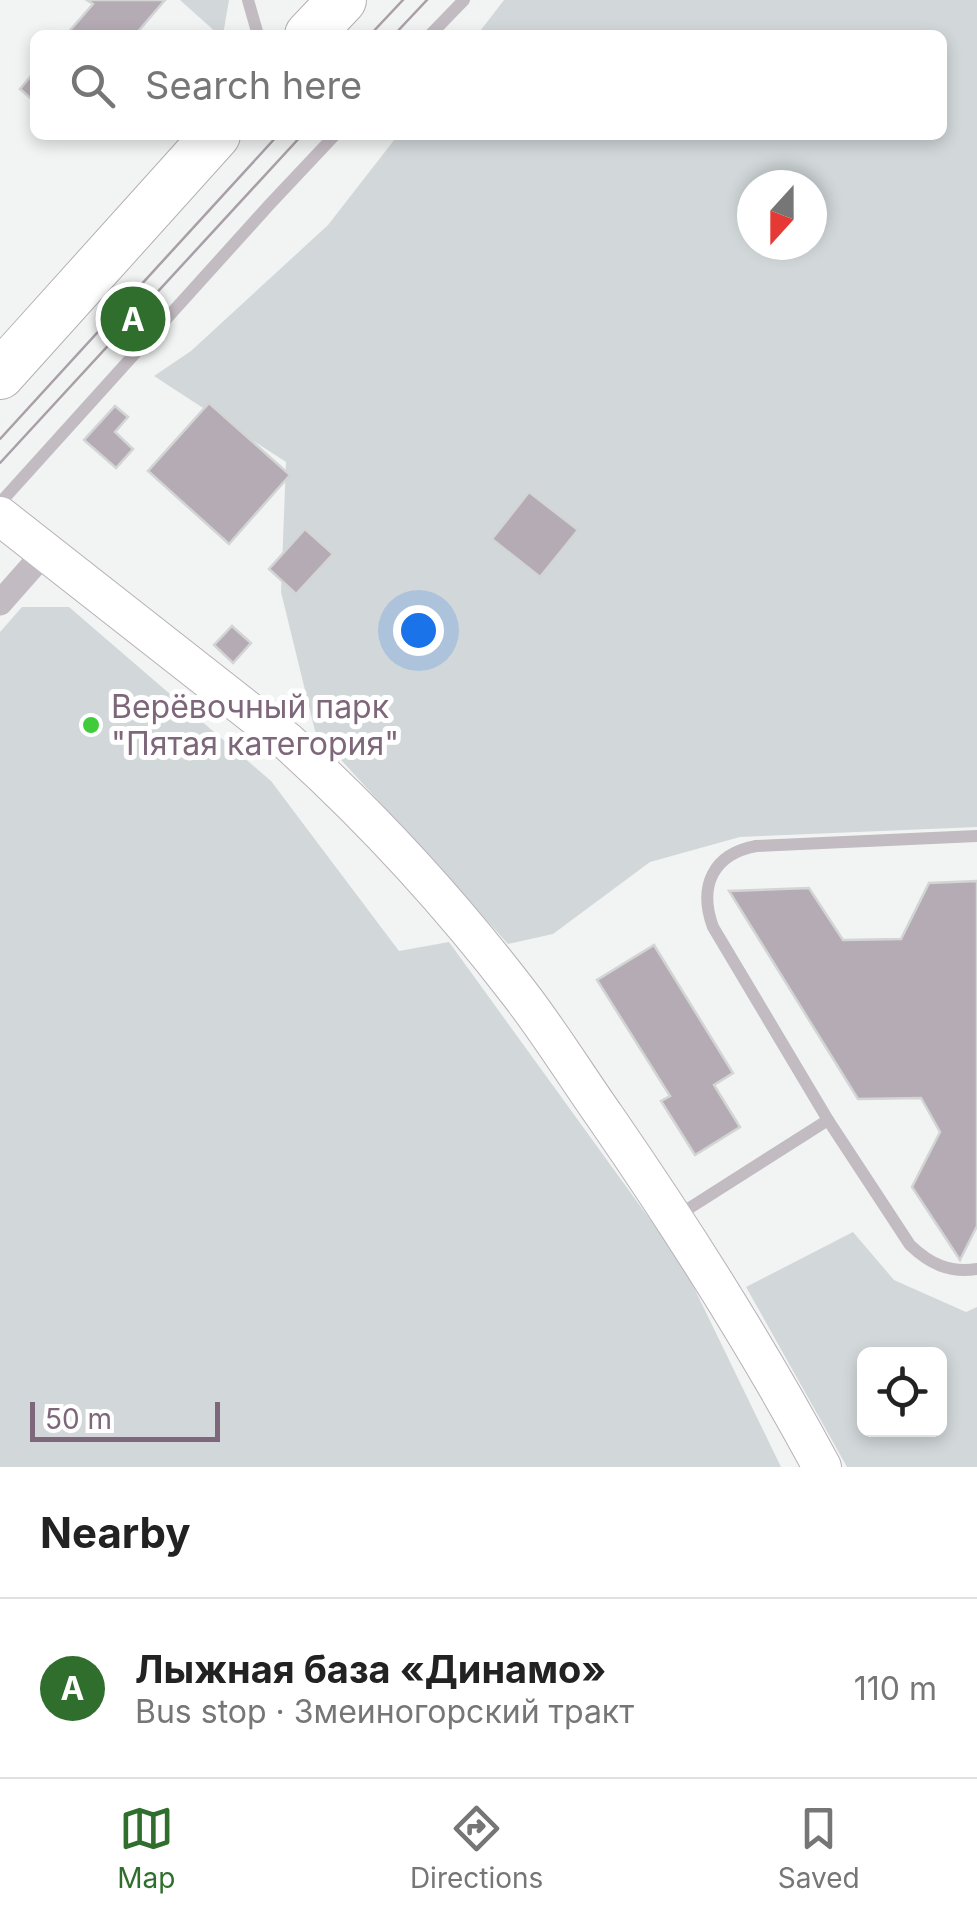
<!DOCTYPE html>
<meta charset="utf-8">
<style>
body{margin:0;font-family:Inter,sans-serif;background:#f2f2f2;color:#222}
.controls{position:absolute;right:30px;bottom:30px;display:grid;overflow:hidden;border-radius:15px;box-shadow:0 5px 15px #0003}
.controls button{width:90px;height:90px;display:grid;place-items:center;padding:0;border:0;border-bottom:2px solid #e0e0e0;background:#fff;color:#222;font:50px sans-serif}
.compass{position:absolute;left:737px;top:170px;width:90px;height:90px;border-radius:50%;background:#fff;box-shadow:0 5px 15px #0003;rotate:201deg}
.scale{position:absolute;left:30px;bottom:25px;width:190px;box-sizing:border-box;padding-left:10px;border:5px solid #7e677a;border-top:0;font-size:28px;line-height:35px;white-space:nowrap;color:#7e677a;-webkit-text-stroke:8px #fff;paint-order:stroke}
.you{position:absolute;left:418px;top:630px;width:35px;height:35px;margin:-25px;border:8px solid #fff;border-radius:50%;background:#1a73e8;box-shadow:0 0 0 15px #1a73e833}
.badge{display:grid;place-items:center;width:65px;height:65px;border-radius:50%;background:#306e2d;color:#fff;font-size:32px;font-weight:700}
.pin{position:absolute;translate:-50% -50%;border:5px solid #fff;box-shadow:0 2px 10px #0006}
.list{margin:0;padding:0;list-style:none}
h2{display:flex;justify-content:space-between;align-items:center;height:130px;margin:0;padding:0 40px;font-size:42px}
h2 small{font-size:32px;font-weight:400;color:#767676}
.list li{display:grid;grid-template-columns:65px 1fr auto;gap:30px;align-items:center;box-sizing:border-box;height:180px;padding:0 40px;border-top:2px solid #e0e0e0}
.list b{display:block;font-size:38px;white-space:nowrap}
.list p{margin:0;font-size:32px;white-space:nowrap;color:#767676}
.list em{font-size:32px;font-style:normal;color:#767676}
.icon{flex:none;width:55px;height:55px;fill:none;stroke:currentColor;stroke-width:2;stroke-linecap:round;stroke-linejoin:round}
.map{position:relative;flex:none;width:977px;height:1467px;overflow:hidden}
.search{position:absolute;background:#fff;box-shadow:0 5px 15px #0003;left:30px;right:30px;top:30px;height:110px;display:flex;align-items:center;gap:25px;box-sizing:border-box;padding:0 35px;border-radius:15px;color:#767676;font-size:38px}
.sheet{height:310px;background:#fff}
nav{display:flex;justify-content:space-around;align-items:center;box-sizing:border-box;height:140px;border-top:2px solid #e0e0e0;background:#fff;font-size:28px;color:#767676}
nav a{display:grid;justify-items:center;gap:5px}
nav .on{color:#306e2d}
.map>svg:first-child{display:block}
</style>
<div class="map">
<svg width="977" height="1467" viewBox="0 0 977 1467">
<rect width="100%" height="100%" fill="#f1f4f3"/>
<g fill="#d2d8da" fill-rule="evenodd">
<polygon points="180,0 229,0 223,35 219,35"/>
<path d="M504 0H977V827L740 837 650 862 553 934 508 944 315 731 281 592 286 462 154 376 191 351 328 225 398 135H942V35H477ZM752 185H812V245H752Z"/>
<polygon points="22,607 69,607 271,781 399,951 449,942 683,1265 781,1467 0,1467 0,632"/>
<path d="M853 1232 894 1280 966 1312 977 1307V1467H847L746 1287ZM864 1354H940V1430H864Z"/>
</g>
<g fill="#b5abb4" stroke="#d3d5d5" stroke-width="2.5">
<polygon points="87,0 165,0 135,35 66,35 93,4"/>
<polygon points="35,71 35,102 20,89"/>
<polygon points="209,403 290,475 229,544 148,471"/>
<polygon points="115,406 128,417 115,432 133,449 116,468 84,440"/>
<polygon points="529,492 578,530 540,577 492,539"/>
<polygon points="305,529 333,554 296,594 269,569"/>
<polygon points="232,626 251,643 233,663 214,645"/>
<polygon points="977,881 977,1226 960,1260 912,1187 940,1132 921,1098 858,1099 729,891 809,888 843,940 901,939 929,883"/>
<polygon points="654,945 733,1073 714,1085 740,1127 695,1155 661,1101 670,1096 597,980"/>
</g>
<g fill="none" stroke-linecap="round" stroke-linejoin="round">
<defs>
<path id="secondary" d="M0 516 288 742C372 818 450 903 519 993 550 1033 577 1077 606 1118 684 1231 757 1346 822 1467"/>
<g id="highway">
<polyline points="309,35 342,0"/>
<polyline points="0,375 216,135"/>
</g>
</defs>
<use href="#secondary" stroke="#b8b0b7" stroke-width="40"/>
<use href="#highway" stroke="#b5afb4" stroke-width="50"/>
<g stroke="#c2bbc1" stroke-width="12">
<polyline points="248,0 258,35"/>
<polyline points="430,35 464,0"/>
<polyline points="0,503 270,204 335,135"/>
<path d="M977 836 756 846C713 854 698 886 713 927L828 1120 910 1245C930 1264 949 1273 977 1269"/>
<polyline points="677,1216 828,1120"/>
</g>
<polyline stroke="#c2bbc1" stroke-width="25" points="0,603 45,552"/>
<use href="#secondary" stroke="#fff" stroke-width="38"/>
<use href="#highway" stroke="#fff" stroke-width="48"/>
<g stroke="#a99fa7" stroke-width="2.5">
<polyline points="370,35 403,0"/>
<polyline points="394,35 427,0"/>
<polyline points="0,439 278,135"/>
<polyline points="0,463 302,135"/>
</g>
</g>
<circle fill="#40cb3a" stroke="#fff" stroke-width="4" cx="91" cy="725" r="10"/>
<g text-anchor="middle" stroke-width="10" stroke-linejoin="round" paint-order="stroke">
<g font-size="32" fill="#7e677a" stroke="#fff" text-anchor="start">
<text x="111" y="718">Верёвочный парк<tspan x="111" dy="37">"Пятая категория"</tspan></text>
</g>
</g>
</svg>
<div class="controls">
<button><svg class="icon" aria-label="locate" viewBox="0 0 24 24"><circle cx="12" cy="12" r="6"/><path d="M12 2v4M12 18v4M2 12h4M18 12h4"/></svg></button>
</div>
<svg class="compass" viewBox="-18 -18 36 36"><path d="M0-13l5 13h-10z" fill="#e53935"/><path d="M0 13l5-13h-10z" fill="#767676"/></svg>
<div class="scale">50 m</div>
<div class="you"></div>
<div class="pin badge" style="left:133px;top:319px">A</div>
<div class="search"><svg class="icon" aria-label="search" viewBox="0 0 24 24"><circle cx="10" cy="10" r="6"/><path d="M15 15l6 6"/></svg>Search here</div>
</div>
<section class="sheet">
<h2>Nearby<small></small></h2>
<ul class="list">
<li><span class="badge">A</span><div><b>Лыжная база «Динамо»</b><p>Bus stop · Змеиногорский тракт</p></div><em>110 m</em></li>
</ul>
</section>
<nav>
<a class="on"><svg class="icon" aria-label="map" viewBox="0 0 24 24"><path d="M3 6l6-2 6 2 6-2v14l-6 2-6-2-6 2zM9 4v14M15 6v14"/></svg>Map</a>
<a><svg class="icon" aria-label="directions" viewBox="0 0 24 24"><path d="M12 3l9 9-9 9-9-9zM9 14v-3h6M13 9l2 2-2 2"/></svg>Directions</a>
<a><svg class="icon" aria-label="saved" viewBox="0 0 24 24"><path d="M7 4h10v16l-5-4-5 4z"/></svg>Saved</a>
</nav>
